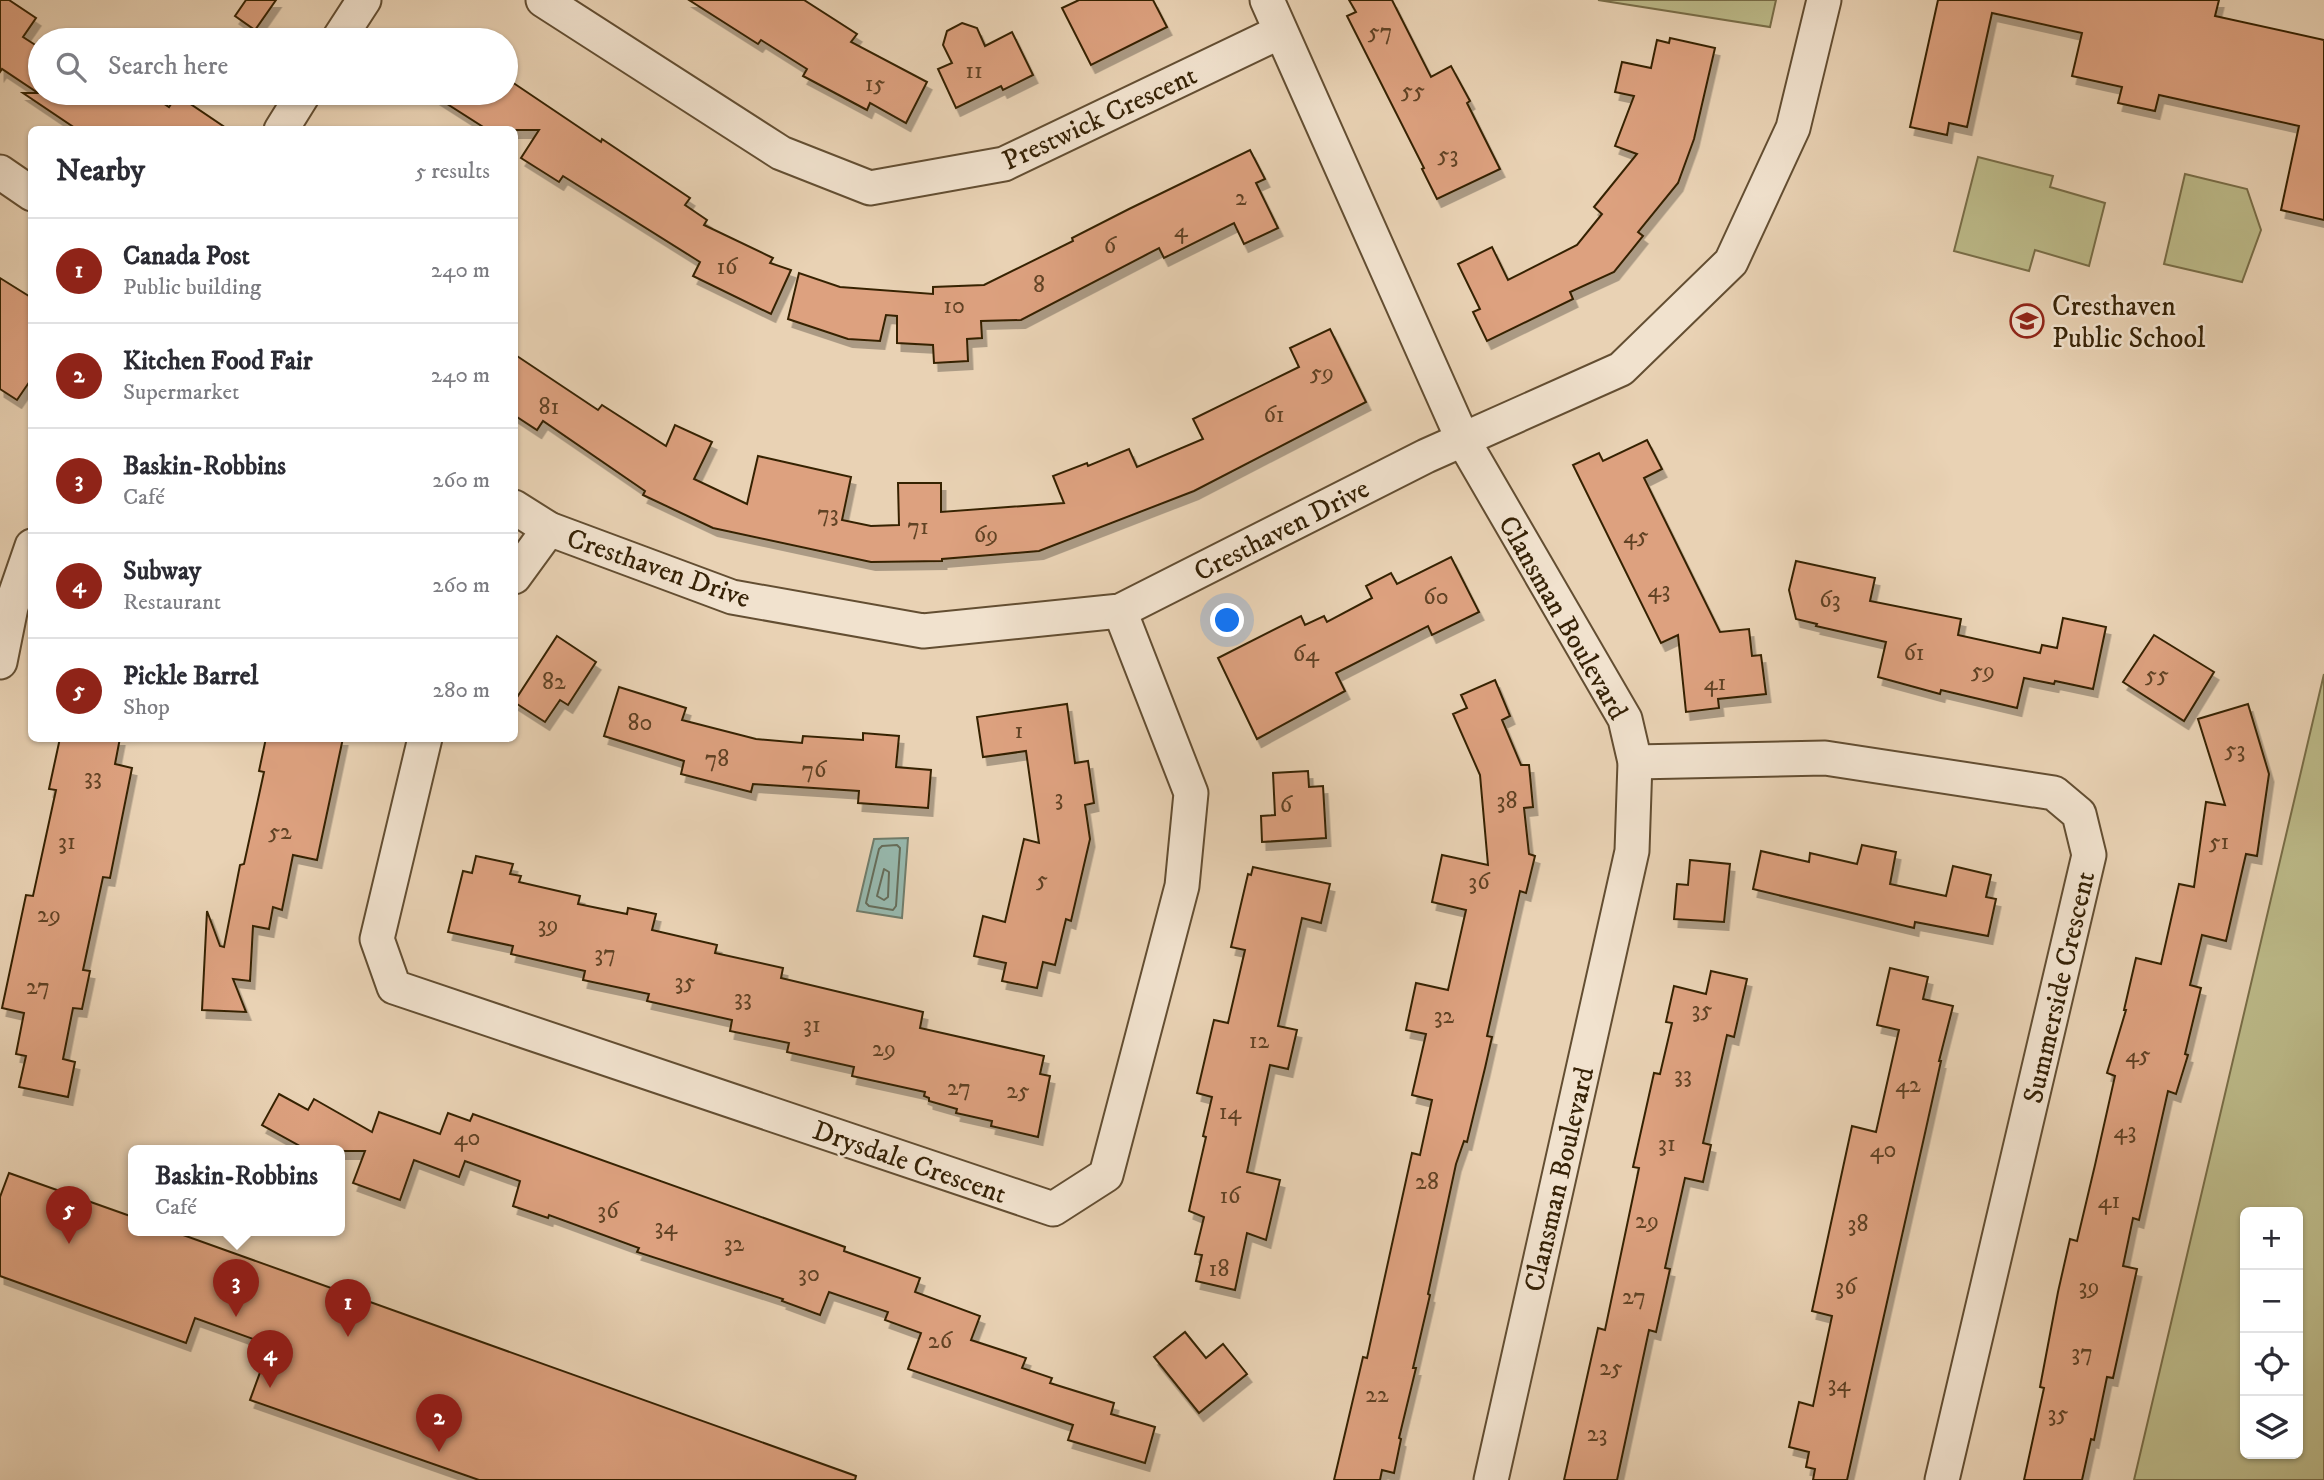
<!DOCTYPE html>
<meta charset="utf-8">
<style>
body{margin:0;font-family:"IM FELL DW Pica",serif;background:#f7f7f7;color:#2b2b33}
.controls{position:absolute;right:21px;bottom:21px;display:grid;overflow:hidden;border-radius:10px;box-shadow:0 2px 5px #0004}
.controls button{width:63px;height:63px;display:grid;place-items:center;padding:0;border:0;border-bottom:2px solid #e1e1e2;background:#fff;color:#2b2b33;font:35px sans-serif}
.you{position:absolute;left:1228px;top:621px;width:24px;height:24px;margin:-18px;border:5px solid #fff;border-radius:50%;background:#1a73e8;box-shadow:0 0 0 10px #1a73e833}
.badge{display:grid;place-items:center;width:46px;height:46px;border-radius:50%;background:#8f2418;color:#fff;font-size:23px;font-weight:700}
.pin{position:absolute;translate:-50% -58px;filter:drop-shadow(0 2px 4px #0008)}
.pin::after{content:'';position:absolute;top:37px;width:24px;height:21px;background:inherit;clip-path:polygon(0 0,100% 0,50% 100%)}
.popup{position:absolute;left:128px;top:1145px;width:217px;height:91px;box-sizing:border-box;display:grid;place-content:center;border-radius:10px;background:#fff;filter:drop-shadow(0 2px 5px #0005);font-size:23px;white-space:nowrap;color:#7c7c81}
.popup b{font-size:26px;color:#2b2b33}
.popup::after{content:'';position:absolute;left:50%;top:100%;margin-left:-14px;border:14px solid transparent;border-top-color:#fff}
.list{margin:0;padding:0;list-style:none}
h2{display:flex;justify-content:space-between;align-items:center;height:91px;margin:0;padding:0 28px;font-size:30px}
h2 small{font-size:23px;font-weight:400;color:#7c7c81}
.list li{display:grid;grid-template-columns:46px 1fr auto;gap:21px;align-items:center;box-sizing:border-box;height:105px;padding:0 28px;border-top:2px solid #e1e1e2}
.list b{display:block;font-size:26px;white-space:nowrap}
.list p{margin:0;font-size:23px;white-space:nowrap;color:#7c7c81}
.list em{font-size:23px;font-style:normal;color:#7c7c81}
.icon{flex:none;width:38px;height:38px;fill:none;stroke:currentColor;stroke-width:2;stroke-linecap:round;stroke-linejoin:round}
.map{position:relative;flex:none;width:2324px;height:1480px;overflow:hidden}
.search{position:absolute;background:#fff;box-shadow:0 2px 5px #0004;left:28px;top:28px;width:490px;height:77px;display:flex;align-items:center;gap:18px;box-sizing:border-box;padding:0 24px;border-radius:38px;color:#7c7c81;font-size:26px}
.panel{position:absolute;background:#fff;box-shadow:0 2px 5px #0004;left:28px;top:126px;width:490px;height:616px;border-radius:10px}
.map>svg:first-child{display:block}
</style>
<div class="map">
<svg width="2324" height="1480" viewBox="0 0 2324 1480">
<defs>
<filter id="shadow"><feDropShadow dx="4.5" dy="8" stdDeviation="0" flood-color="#0004"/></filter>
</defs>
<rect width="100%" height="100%" fill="#e9d2b4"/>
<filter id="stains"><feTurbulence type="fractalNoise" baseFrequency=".00286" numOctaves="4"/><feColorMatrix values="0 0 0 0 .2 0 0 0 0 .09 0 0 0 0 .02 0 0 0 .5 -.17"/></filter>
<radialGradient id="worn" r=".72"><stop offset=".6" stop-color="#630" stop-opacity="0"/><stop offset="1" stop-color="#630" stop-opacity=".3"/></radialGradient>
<g fill="#bcba89" stroke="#796e48" stroke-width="2" fill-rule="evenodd">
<polygon points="1598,0 1776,0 1770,27"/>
<polygon points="1978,157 2053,176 2050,187 2105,203 2089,266 2035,250 2029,271 1954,251"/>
<polygon points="2185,174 2247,189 2261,230 2242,282 2164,264"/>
<path d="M2324 674V1480H2134ZM2298 1212V1454H2245V1212Z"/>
</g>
<polygon fill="#97b8ad" stroke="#707c6a" stroke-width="2" points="908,838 902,918 857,911 874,839"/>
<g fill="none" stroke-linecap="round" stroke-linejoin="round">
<g stroke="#666d5a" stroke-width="2">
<polygon points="882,846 897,845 900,848 896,906 893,910 869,906 866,903 879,849"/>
<polygon points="884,869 889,872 888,897 884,900 877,896"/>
</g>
</g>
<g fill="#dda17f" stroke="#362206" stroke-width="2" filter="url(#shadow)">
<polygon points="0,0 9,0 36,18 23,37 40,48 40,93 148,93 169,107 177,95 229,130 78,130 23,93 38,93 2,69 0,72"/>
<polygon points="246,0 276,0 255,30 235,16"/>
<polygon points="689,0 804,0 857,34 851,42 927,82 906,123 870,103 867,110 803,76 807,69 761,40 758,44"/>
<polygon points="1079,0 1153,0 1167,27 1091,65 1062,8"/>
<polygon points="1349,0 1392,0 1431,77 1451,66 1470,101 1467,103 1500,169 1437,199 1422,169 1424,168 1347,16 1356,12"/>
<polygon points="1938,0 2219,0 2215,16 2324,40 2324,220 2281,210 2299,126 2159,95 2155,111 2118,103 2122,87 2072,76 2082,33 1992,13 1967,127 1949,123 1947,135 1910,127"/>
<polygon points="962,23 977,28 985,46 1012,32 1033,75 1003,90 1001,86 956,108 938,69 952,63 943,45 947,31"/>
<polygon points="1670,38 1715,48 1694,139 1678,183 1638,232 1643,236 1614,272 1570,292 1573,299 1487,341 1473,312 1480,309 1458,264 1492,247 1508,280 1577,245 1602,214 1594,207 1637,154 1615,146 1634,96 1615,92 1622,62 1651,68 1657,40 1669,43"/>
<polygon points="506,78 601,142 602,139 690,198 685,205 707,220 704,225 773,258 770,263 791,270 771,314 693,276 700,262 563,176 559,182 521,158 539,130 488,130 430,93 506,93"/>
<polygon points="1250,150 1265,179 1256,183 1278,228 1244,244 1234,223 1164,258 1159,248 1021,320 981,321 982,338 967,339 968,361 934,363 933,345 897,343 897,316 886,315 880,341 848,339 788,319 799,273 840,287 933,294 933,287 984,285 1073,241 1072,238 1129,209"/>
<polygon points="0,278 32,298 32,378 17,400 0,389"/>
<polygon points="1330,329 1366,402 1194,491 1039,551 942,559 942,561 871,562 713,528 643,495 645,491 543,421 537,430 514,415 514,354 598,410 602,405 666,446 675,425 712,442 694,479 747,504 758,456 851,477 842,520 871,526 899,525 898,483 941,483 941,512 1064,503 1053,476 1087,463 1088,466 1129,449 1137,467 1203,439 1193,419 1299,367 1290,348"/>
<polygon points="1647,440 1662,469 1644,478 1720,632 1749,629 1752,656 1761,655 1766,694 1718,699 1719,708 1686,712 1678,635 1661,643 1573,465 1599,453 1603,461"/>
<polygon points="1451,557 1479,612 1432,635 1428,626 1336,673 1345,691 1257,739 1218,658 1301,616 1305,625 1324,616 1327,622 1372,598 1366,586 1391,573 1397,584"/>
<polygon points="1796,561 1875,578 1870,601 1961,619 1958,635 2040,653 2042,645 2057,648 2063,618 2106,627 2093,689 2055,681 2054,684 2024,678 2017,708 1941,690 1940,694 1878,677 1886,642 1816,626 1817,624 1796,619 1789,590"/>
<polygon points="2154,635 2214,672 2184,721 2123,682"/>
<polygon points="557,636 596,662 568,705 560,700 545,722 514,702"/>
<polygon points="1495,680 1510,716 1502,720 1521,765 1529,765 1533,807 1524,808 1529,854 1535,856 1526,893 1520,891 1487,1036 1492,1037 1485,1068 1467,1142 1464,1141 1456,1164 1428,1294 1430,1295 1413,1368 1416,1368 1399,1438 1401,1439 1394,1473 1382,1470 1380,1480 1334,1480 1363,1357 1367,1358 1412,1153 1420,1155 1432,1100 1412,1095 1426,1034 1406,1030 1416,983 1448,990 1466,910 1432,902 1442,855 1488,865 1480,775 1453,714 1467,708 1461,695"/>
<polygon points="619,687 686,708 682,720 756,739 802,743 803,736 863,740 863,733 899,736 896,767 931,770 928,808 858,803 859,791 753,784 751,792 681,774 684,761 604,736"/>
<polygon points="1067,704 1075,763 1088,761 1094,803 1085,805 1090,839 1071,921 1066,919 1055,965 1043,962 1037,988 1002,981 1006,963 974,956 983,916 1005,922 1024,839 1039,843 1026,751 983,757 977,717"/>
<polygon points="2248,704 2269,774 2257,856 2246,854 2226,941 2202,935 2190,985 2201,988 2185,1054 2188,1055 2176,1094 2168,1091 2139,1220 2133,1218 2123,1266 2137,1269 2113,1378 2107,1377 2094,1440 2091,1439 2082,1480 2024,1480 2044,1388 2040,1387 2058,1292 2070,1239 2077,1241 2095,1165 2115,1076 2107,1073 2126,1010 2124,1010 2136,958 2161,964 2179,884 2194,887 2206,802 2225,805 2198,719"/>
<polygon points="60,738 120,738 115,764 132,768 110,878 103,877 83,970 90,971 82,1009 73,1008 63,1059 75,1062 68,1097 19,1087 26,1056 16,1054 24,1013 2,1008 26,895 33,896 56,790 49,789"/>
<polygon points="266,738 343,738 317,860 293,855 282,910 273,907 269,929 253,926 250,981 233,979 246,1012 202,1010 207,911 220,946 224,947 240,865 244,864 264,772 259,771"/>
<polygon points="1308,771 1309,787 1323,786 1326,838 1262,842 1261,816 1275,815 1273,773"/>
<polygon points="1862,845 1896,852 1890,884 1946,896 1953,866 1991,875 1986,897 1996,899 1988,936 1915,922 1914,928 1753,889 1761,851 1809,862 1810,853 1857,864"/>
<polygon points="476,856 513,864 510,874 521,876 519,882 580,896 578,904 627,914 628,908 656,914 652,930 717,945 715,953 783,968 781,978 923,1012 920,1028 1044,1056 1040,1074 1050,1076 1038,1137 991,1126 992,1121 956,1113 957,1109 929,1101 929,1098 924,1096 925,1092 852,1076 854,1067 787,1052 789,1043 730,1031 732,1020 647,1001 649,994 583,980 585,971 511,954 513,946 448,932 463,871 472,873"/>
<polygon points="1690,860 1730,864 1724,922 1674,919 1677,884 1688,885"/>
<polygon points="1253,867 1330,884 1321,923 1302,918 1278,1026 1297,1030 1288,1069 1270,1065 1247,1172 1280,1180 1266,1240 1247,1233 1235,1290 1196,1281 1202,1255 1195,1254 1204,1217 1189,1211 1206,1137 1203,1136 1212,1097 1197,1093 1214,1020 1228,1023 1245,950 1231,947 1248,874 1251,875"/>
<polygon points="1890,968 1928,977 1923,999 1953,1006 1939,1061 1941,1061 1923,1142 1847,1480 1813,1480 1815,1469 1806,1467 1809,1452 1789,1447 1799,1402 1813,1406 1832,1316 1812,1311 1852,1126 1876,1132 1899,1030 1877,1025"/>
<polygon points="1711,971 1747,979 1734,1037 1727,1035 1703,1143 1711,1145 1703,1182 1685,1178 1665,1268 1670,1269 1656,1332 1649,1330 1617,1480 1564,1480 1598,1328 1605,1330 1639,1168 1633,1167 1654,1073 1660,1074 1672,1023 1666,1022 1674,986 1706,994"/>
<polygon points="279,1094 308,1110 314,1099 372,1132 379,1112 440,1134 448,1113 470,1121 473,1114 845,1247 844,1251 920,1278 915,1292 980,1316 971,1340 1026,1358 1022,1368 1052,1378 1050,1383 1114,1403 1111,1414 1155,1427 1145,1463 1068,1440 1073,1425 908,1369 921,1333 885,1320 888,1312 829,1292 820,1315 782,1301 783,1299 637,1252 639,1248 549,1215 548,1218 513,1206 520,1181 465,1161 459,1177 414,1160 400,1200 353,1183 365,1151 309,1151 262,1125"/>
<polygon points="9,1173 133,1217 133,1231 172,1231 856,1476 855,1480 479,1480 250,1400 270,1345 195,1318 186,1343 0,1276 0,1197"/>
<polygon points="1185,1332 1206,1358 1223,1344 1247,1374 1199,1413 1154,1357"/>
</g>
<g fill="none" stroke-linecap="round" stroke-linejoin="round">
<defs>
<g id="minor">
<polyline points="543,0 781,153 870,188 1004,164 1280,32"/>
<polyline points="1267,0 1463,440 1625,719 1635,762 1632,851 1491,1480"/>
<polyline points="338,40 364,0"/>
<polyline points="281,130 304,93"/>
<polyline points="0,172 32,194"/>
<polyline points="514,507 549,529 732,597 923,631 1120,611 1426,456 1621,369 1731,262 1793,128 1824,0"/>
<polyline points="514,577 549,529"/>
<polyline points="0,662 11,607 32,546"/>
<polyline points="425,738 377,939 394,987 1053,1209 1106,1175 1182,886 1191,793 1120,611"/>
<polyline points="1635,762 1825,758 2054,793 2079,814 2089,855 1942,1480"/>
</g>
</defs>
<use href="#minor" stroke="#634e32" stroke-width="37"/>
<use href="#minor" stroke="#f1e2ce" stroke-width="33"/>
</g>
<defs>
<symbol id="school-ring" viewBox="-11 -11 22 22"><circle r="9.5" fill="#f1e2ce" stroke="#8f2418" stroke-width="1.5"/><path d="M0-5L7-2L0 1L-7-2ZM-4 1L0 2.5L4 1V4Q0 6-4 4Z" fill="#8f2418"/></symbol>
</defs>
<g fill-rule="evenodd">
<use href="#school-ring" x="2008" y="302" width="38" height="38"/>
</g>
<g text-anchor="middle" stroke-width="5" stroke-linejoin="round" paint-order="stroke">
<g font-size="24" fill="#604224">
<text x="1380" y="39">57</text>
<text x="974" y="78">11</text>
<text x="875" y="91">15</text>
<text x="1413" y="98">55</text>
<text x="1448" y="162">53</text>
<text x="1241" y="205">2</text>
<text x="1181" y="237">4</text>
<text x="1110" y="253">6</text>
<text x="727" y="274">16</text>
<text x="1039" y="292">8</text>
<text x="954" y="313">10</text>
<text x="1322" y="380">59</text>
<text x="549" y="414">81</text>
<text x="1274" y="422">61</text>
<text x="828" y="521">73</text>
<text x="918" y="534">71</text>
<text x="986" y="542">69</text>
<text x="1636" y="543">45</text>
<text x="1659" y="597">43</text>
<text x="1436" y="604">60</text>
<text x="1830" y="607">63</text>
<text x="1914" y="660">61</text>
<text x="1306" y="661">64</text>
<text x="1983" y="678">59</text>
<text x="2157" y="682">55</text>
<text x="554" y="689">82</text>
<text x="1715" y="690">41</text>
<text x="640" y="730">80</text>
<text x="1019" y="738">1</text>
<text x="2235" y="757">53</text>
<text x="717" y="766">78</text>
<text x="814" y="777">76</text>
<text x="93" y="784">33</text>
<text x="1059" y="805">3</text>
<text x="1507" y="808">38</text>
<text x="1286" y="812">6</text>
<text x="280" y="839">52</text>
<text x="67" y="849">31</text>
<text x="2219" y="849">51</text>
<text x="1042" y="887">5</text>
<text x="1479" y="889">36</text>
<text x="49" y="922">29</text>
<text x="548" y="932">39</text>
<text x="605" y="961">37</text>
<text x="685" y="989">35</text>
<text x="38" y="994">27</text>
<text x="743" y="1005">33</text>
<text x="1702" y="1017">35</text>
<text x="1444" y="1023">32</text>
<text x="812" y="1032">31</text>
<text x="1259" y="1048">12</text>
<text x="884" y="1056">29</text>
<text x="2138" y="1062">45</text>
<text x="1683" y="1082">33</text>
<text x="1908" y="1092">42</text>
<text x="959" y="1095">27</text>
<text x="1018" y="1098">25</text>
<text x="1230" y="1119">14</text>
<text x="2125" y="1138">43</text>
<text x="467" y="1145">40</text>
<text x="1667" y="1151">31</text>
<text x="1883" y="1157">40</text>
<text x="1427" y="1189">28</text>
<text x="1230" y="1203">16</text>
<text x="2109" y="1208">41</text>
<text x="608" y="1218">36</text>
<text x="1647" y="1228">29</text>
<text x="1858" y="1231">38</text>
<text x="666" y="1234">34</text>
<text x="734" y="1251">32</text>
<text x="1219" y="1276">18</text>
<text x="809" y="1281">30</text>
<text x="1846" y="1294">36</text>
<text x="2089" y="1294">39</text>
<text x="1634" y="1304">27</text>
<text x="940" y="1348">26</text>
<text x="2082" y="1360">37</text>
<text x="1611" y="1375">25</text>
<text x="1839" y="1391">34</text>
<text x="1377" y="1402">22</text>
<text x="2058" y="1421">35</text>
<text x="1597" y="1441">23</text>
</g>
<g font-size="28" fill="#362206" stroke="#f1e2ce">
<text transform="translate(1099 117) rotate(-25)" y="10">Prestwick Crescent</text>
<text transform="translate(1281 529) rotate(-27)" y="10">Cresthaven Drive</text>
<text transform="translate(659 567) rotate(19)" y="10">Cresthaven Drive</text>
<text transform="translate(1564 617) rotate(60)" y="10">Clansman Boulevard</text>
<text transform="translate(2058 987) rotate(-77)" y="10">Summerside Crescent</text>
<text transform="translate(910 1161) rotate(19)" y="10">Drysdale Crescent</text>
<text transform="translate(1558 1179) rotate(-77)" y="10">Clansman Boulevard</text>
</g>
<g font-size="28" fill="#362206" stroke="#f1e2ce" text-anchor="start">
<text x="2052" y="315">Cresthaven<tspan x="2052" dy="32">Public School</tspan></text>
</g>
</g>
<rect width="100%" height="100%" filter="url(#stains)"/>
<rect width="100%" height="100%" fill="url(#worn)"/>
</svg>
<div class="controls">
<button>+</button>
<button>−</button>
<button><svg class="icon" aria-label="locate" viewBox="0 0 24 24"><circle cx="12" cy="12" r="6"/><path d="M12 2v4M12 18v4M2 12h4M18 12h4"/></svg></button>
<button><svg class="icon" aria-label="layers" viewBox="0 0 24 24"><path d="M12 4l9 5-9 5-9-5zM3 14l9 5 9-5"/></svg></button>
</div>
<div class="you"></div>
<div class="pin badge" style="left:348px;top:1337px">1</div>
<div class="pin badge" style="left:439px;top:1452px">2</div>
<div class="pin badge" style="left:236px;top:1317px">3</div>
<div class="popup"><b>Baskin-Robbins</b>Café</div>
<div class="pin badge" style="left:270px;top:1388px">4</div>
<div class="pin badge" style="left:69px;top:1244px">5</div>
<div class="search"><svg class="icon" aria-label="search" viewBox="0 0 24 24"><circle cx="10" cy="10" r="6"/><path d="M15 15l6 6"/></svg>Search here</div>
<section class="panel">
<h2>Nearby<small>5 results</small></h2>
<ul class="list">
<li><span class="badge">1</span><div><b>Canada Post</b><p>Public building</p></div><em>240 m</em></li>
<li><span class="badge">2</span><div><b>Kitchen Food Fair</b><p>Supermarket</p></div><em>240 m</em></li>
<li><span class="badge">3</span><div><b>Baskin-Robbins</b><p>Café</p></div><em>260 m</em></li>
<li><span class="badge">4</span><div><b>Subway</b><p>Restaurant</p></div><em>260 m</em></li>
<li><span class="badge">5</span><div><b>Pickle Barrel</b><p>Shop</p></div><em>280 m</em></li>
</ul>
</section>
</div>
